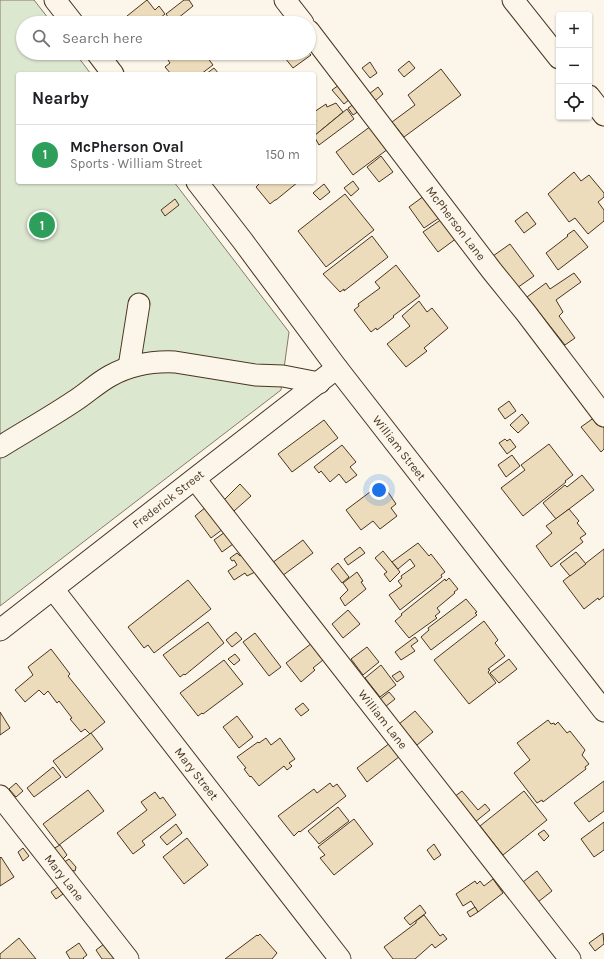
<!DOCTYPE html>
<meta charset="utf-8">
<style>
body{margin:0;font-family:Karla,sans-serif;background:#f6f6f6;color:#202124}
.controls{position:absolute;right:12px;top:12px;display:grid;overflow:hidden;border-radius:4px;box-shadow:0 1px 3px #0004}
.controls button{width:36px;height:36px;display:grid;place-items:center;padding:0;border:0;border-bottom:1px solid #e0e0e0;background:#fff;color:#202124;font:20px sans-serif}
.you{position:absolute;left:379px;top:490px;width:14px;height:14px;margin:-10px;border:3px solid #fff;border-radius:50%;background:#1a73e8;box-shadow:0 0 0 6px #1a73e833}
.badge{display:grid;place-items:center;width:26px;height:26px;border-radius:50%;background:#c62828;color:#fff;font-size:13px;font-weight:700}
.pin{position:absolute;translate:-50% -50%;border:2px solid #fff;box-shadow:0 1px 4px #0006}
.list{margin:0;padding:0;list-style:none}
h2{display:flex;justify-content:space-between;align-items:center;height:52px;margin:0;padding:0 16px;font-size:17px}
h2 small{font-size:13px;font-weight:400;color:#757577}
.list li{display:grid;grid-template-columns:26px 1fr auto;gap:12px;align-items:center;box-sizing:border-box;height:60px;padding:0 16px;border-top:1px solid #e0e0e0}
.list b{display:block;font-size:15px;white-space:nowrap}
.list p{margin:0;font-size:13px;white-space:nowrap;color:#757577}
.list em{font-size:13px;font-style:normal;color:#757577}
.icon{flex:none;width:22px;height:22px;fill:none;stroke:currentColor;stroke-width:2;stroke-linecap:round;stroke-linejoin:round}
.map{position:relative;flex:none;width:604px;height:959px;overflow:hidden}
.search{position:absolute;background:#fff;box-shadow:0 1px 3px #0004;left:16px;top:16px;width:300px;height:44px;display:flex;align-items:center;gap:10px;box-sizing:border-box;padding:0 14px;border-radius:22px;color:#757577;font-size:15px}
.panel{position:absolute;background:#fff;box-shadow:0 1px 3px #0004;left:16px;top:72px;width:300px;height:112px;border-radius:4px}
.map>svg:first-child{display:block}
</style>
<div class="map">
<svg width="604" height="959" viewBox="0 0 604 959">
<rect width="100%" height="100%" fill="#fbf6e9"/>
<polygon fill="#dce7d0" stroke="#887966" points="0,0 34,0 52,23 23,23 23,53 75,53 91,74 18,74 18,182 174,182 289,332 281,390 0,606"/>
<g fill="#ecdcbc" stroke="#4a3520">
<polygon points="147,0 155,10 159,6 165,14 160,18 163,23 130,22 131,22 127,16"/>
<polygon points="184,0 189,0 193,6 172,23 166,14"/>
<polygon points="177,53 204,53 213,65 201,74 171,74 165,67 170,63 168,60"/>
<polygon points="281,53 309,53 311,55 293,68"/>
<polygon points="409,61 415,68 404,77 398,70"/>
<polygon points="370,62 377,73 370,78 362,68"/>
<polygon points="214,68 219,74 206,74"/>
<polygon points="441,69 461,95 404,137 392,122 415,105 408,95"/>
<polygon points="339,85 350,99 344,104 332,90"/>
<polygon points="378,87 383,94 375,101 369,94"/>
<polygon points="336,103 343,112 314,136 314,123 316,121 314,118 314,112 326,104 327,107"/>
<polygon points="354,104 359,111 353,115 348,108"/>
<polygon points="347,109 354,119 319,145 314,136"/>
<polygon points="371,126 388,149 353,175 336,152"/>
<polygon points="381,156 393,172 379,182 367,167"/>
<polygon points="574,172 581,181 589,175 604,193 604,197 598,202 604,210 604,221 588,234 575,218 569,222 548,194"/>
<polygon points="353,181 359,189 351,196 344,188"/>
<polygon points="259,182 298,182 276,200 275,200 270,204 256,187 260,183"/>
<polygon points="324,184 330,192 320,200 313,193"/>
<polygon points="345,194 374,230 326,267 298,231"/>
<polygon points="424,196 439,218 424,228 409,207"/>
<polygon points="175,199 179,205 165,216 161,210"/>
<polygon points="527,212 536,224 524,233 515,221"/>
<polygon points="442,219 457,238 438,252 423,232"/>
<polygon points="574,230 588,247 558,270 546,253 568,236 567,235"/>
<polygon points="372,236 388,257 344,291 344,289 340,292 323,274"/>
<polygon points="510,244 534,276 517,288 493,256"/>
<polygon points="396,265 420,296 393,316 394,317 377,330 376,328 371,332 354,310 359,306 358,304 380,288 375,282"/>
<polygon points="574,273 581,282 556,300 563,312 559,316 575,338 565,345 527,297 546,283 550,289"/>
<polygon points="419,301 427,312 432,308 448,328 424,348 427,351 406,367 387,344 410,326 402,316"/>
<polygon points="509,401 516,411 505,419 498,409"/>
<polygon points="522,414 529,423 518,433 510,425"/>
<polygon points="595,417 604,428 604,449 601,452 581,427"/>
<polygon points="324,420 338,438 292,472 278,454"/>
<polygon points="505,439 507,441 510,439 516,447 507,454 499,443"/>
<polygon points="549,444 573,475 565,481 566,482 523,516 501,488 525,470 521,465"/>
<polygon points="342,445 356,462 350,467 357,475 346,483 339,474 330,482 321,471 319,473 314,467"/>
<polygon points="512,455 520,466 506,477 498,465"/>
<polygon points="582,475 594,490 556,519 543,503 565,485 567,487"/>
<polygon points="382,483 396,504 391,508 397,516 380,529 373,521 361,530 346,510"/>
<polygon points="240,484 251,496 234,511 224,500"/>
<polygon points="206,507 223,529 211,538 195,516"/>
<polygon points="569,509 579,521 577,523 586,534 580,538 583,542 551,567 536,546 552,533 546,526"/>
<polygon points="225,532 233,544 222,552 214,540"/>
<polygon points="303,540 313,553 282,576 272,563"/>
<polygon points="418,543 429,556 431,554 445,572 441,575 442,577 400,610 389,595 402,586 398,581 402,578 401,576 415,566 410,559 398,569 392,562"/>
<polygon points="360,547 365,553 348,565 344,559"/>
<polygon points="604,549 604,596 599,600 598,598 584,609 563,581"/>
<polygon points="383,551 400,572 390,582 384,574 387,572 375,558"/>
<polygon points="576,552 586,564 570,576 560,564"/>
<polygon points="237,553 240,556 243,554 255,572 247,576 245,573 234,580 228,571 237,565 234,560 232,561 230,558"/>
<polygon points="338,563 349,577 342,583 331,569"/>
<polygon points="357,572 363,581 361,582 366,589 345,606 340,598 348,590 343,583"/>
<polygon points="449,578 458,589 454,592 455,593 437,608 440,612 435,616 437,618 409,638 395,621 402,615 401,614 445,579 446,581"/>
<polygon points="188,580 211,609 154,653 148,645 144,648 128,627"/>
<polygon points="466,599 477,612 475,613 477,615 431,650 421,637 429,630 428,628"/>
<polygon points="348,610 360,624 343,638 332,624"/>
<polygon points="484,621 498,640 495,643 505,656 488,669 490,670 488,672 496,683 469,704 434,660"/>
<polygon points="208,622 224,643 185,675 184,674 180,677 163,655"/>
<polygon points="236,632 242,639 232,647 226,640"/>
<polygon points="255,633 281,667 269,676 243,642"/>
<polygon points="415,637 418,641 411,646 415,651 401,660 395,652"/>
<polygon points="312,643 320,653 318,654 323,660 313,668 315,670 301,682 286,663"/>
<polygon points="367,647 379,662 363,675 351,659"/>
<polygon points="51,649 70,674 68,676 105,722 90,734 85,729 81,732 70,719 72,718 59,701 57,703 48,691 44,695 39,690 25,702 15,690 33,675 28,667"/>
<polygon points="235,654 240,660 234,665 228,659"/>
<polygon points="509,659 517,669 499,683 490,673"/>
<polygon points="224,660 243,684 203,714 202,713 198,716 180,693"/>
<polygon points="381,665 396,685 380,697 365,678"/>
<polygon points="400,671 404,677 397,682 392,676"/>
<polygon points="389,692 395,699 385,707 379,700"/>
<polygon points="303,703 309,710 301,716 295,709"/>
<polygon points="415,711 433,732 417,745 399,724"/>
<polygon points="0,712 10,728 0,735"/>
<polygon points="237,716 253,737 239,748 223,727"/>
<polygon points="548,720 551,724 554,723 555,725 558,722 567,733 570,731 585,750 582,755 589,764 585,767 586,769 543,802 542,800 537,803 514,773 530,760 517,743"/>
<polygon points="91,733 103,749 66,778 53,761"/>
<polygon points="266,738 271,745 280,738 295,759 289,763 292,766 287,770 284,766 259,786 251,776 250,777 244,769 246,768 237,757 258,742 259,743"/>
<polygon points="390,743 400,756 367,782 357,768"/>
<polygon points="53,767 61,777 34,797 27,788"/>
<polygon points="604,781 604,811 589,822 574,803"/>
<polygon points="16,783 23,791 16,797 9,789"/>
<polygon points="330,783 333,787 337,784 346,796 300,832 299,831 294,836 278,816 314,789 317,793"/>
<polygon points="88,790 104,811 59,845 43,824"/>
<polygon points="462,791 478,810 485,804 490,810 475,822 454,797"/>
<polygon points="524,791 547,820 503,855 480,826"/>
<polygon points="155,792 160,799 163,797 176,815 142,841 145,845 133,854 117,833 147,810 141,802"/>
<polygon points="338,807 349,821 319,844 308,831"/>
<polygon points="354,819 373,844 334,875 320,858 325,855 318,847"/>
<polygon points="604,822 604,850 594,857 581,839"/>
<polygon points="176,824 182,833 167,845 160,837"/>
<polygon points="544,830 549,836 544,841 538,834"/>
<polygon points="187,838 208,865 184,884 163,857"/>
<polygon points="434,844 441,855 434,860 427,850"/>
<polygon points="60,845 67,855 61,861 53,849"/>
<polygon points="23,848 29,856 23,861 18,852"/>
<polygon points="1,857 14,877 0,886 0,858"/>
<polygon points="69,859 76,867 75,871 69,870 63,863"/>
<polygon points="537,871 552,891 538,902 523,882"/>
<polygon points="493,879 503,893 478,912 471,901 463,906 456,894 475,881 477,884 480,881 484,886"/>
<polygon points="58,887 63,894 56,899 51,892"/>
<polygon points="420,905 426,913 410,925 404,918"/>
<polygon points="475,907 478,912 470,917 467,912"/>
<polygon points="424,915 440,936 443,934 447,939 435,948 432,944 415,959 393,959 384,947 416,923 416,921"/>
<polygon points="603,933 604,944 595,951 589,943"/>
<polygon points="260,934 277,953 272,959 225,959 257,935 258,936"/>
<polygon points="19,938 36,959 0,959 0,954"/>
<polygon points="79,943 87,955 83,958 84,959 70,959 66,952"/>
<polygon points="104,944 115,959 102,959 96,950"/>
</g>
<g fill="none" stroke-linecap="round" stroke-linejoin="round">
<defs>
<g id="minor">
<polyline points="55,0 73,23"/>
<polyline points="285,0 303,23"/>
<polyline points="513,0 559,58"/>
<path id="s1" d="M309 31 492 271 526 313 604 416"/>
<polyline points="97,53 113,74"/>
<polyline points="589,96 604,115"/>
<path id="s2" d="M197 182 242 240 337 368 604 711"/>
<polyline points="129,367 139,304"/>
<path d="M0 447C24 432 49 418 73 402 86 394 97 383 110 376 130 365 153 361 175 362L255 375 283 376 319 383"/>
<path id="s3" d="M195 479 570 959"/>
<path id="s4" d="M53 589 340 959"/>
<path id="s5" d="M0 630 337 368"/>
<path id="s6" d="M0 796 128 959"/>
</g>
</defs>
<use href="#minor" stroke="#4a3520" stroke-width="23"/>
<use href="#minor" stroke="#fbf6e9" stroke-width="21"/>
</g>
<g text-anchor="middle" stroke-width="3" stroke-linejoin="round" paint-order="stroke">
<g font-size="12" fill="#4a3520" stroke="#fbf6e9">
<text dy="4" stroke="none"><textPath href="#s1" startOffset="242">McPherson Lane</textPath></text>
<text dy="4" stroke="none"><textPath href="#s2" startOffset="334">William Street</textPath></text>
<text dy="4" stroke="none"><textPath href="#s5" startOffset="213">Frederick Street</textPath></text>
<text dy="4" stroke="none"><textPath href="#s3" startOffset="305">William Lane</textPath></text>
<text dy="4" stroke="none"><textPath href="#s4" startOffset="234">Mary Street</textPath></text>
<text dy="4" stroke="none"><textPath href="#s6" startOffset="104">Mary Lane</textPath></text>
</g>
</g>
</svg>
<div class="controls">
<button>+</button>
<button>−</button>
<button><svg class="icon" aria-label="locate" viewBox="0 0 24 24"><circle cx="12" cy="12" r="6"/><path d="M12 2v4M12 18v4M2 12h4M18 12h4"/></svg></button>
</div>
<div class="you"></div>
<div class="pin badge" style="left:42px;top:225px;background:#2e9e5b">1</div>
<div class="search"><svg class="icon" aria-label="search" viewBox="0 0 24 24"><circle cx="10" cy="10" r="6"/><path d="M15 15l6 6"/></svg>Search here</div>
<section class="panel">
<h2>Nearby<small></small></h2>
<ul class="list">
<li><span class="badge" style="background:#2e9e5b">1</span><div><b>McPherson Oval</b><p>Sports · William Street</p></div><em>150 m</em></li>
</ul>
</section>
</div>
